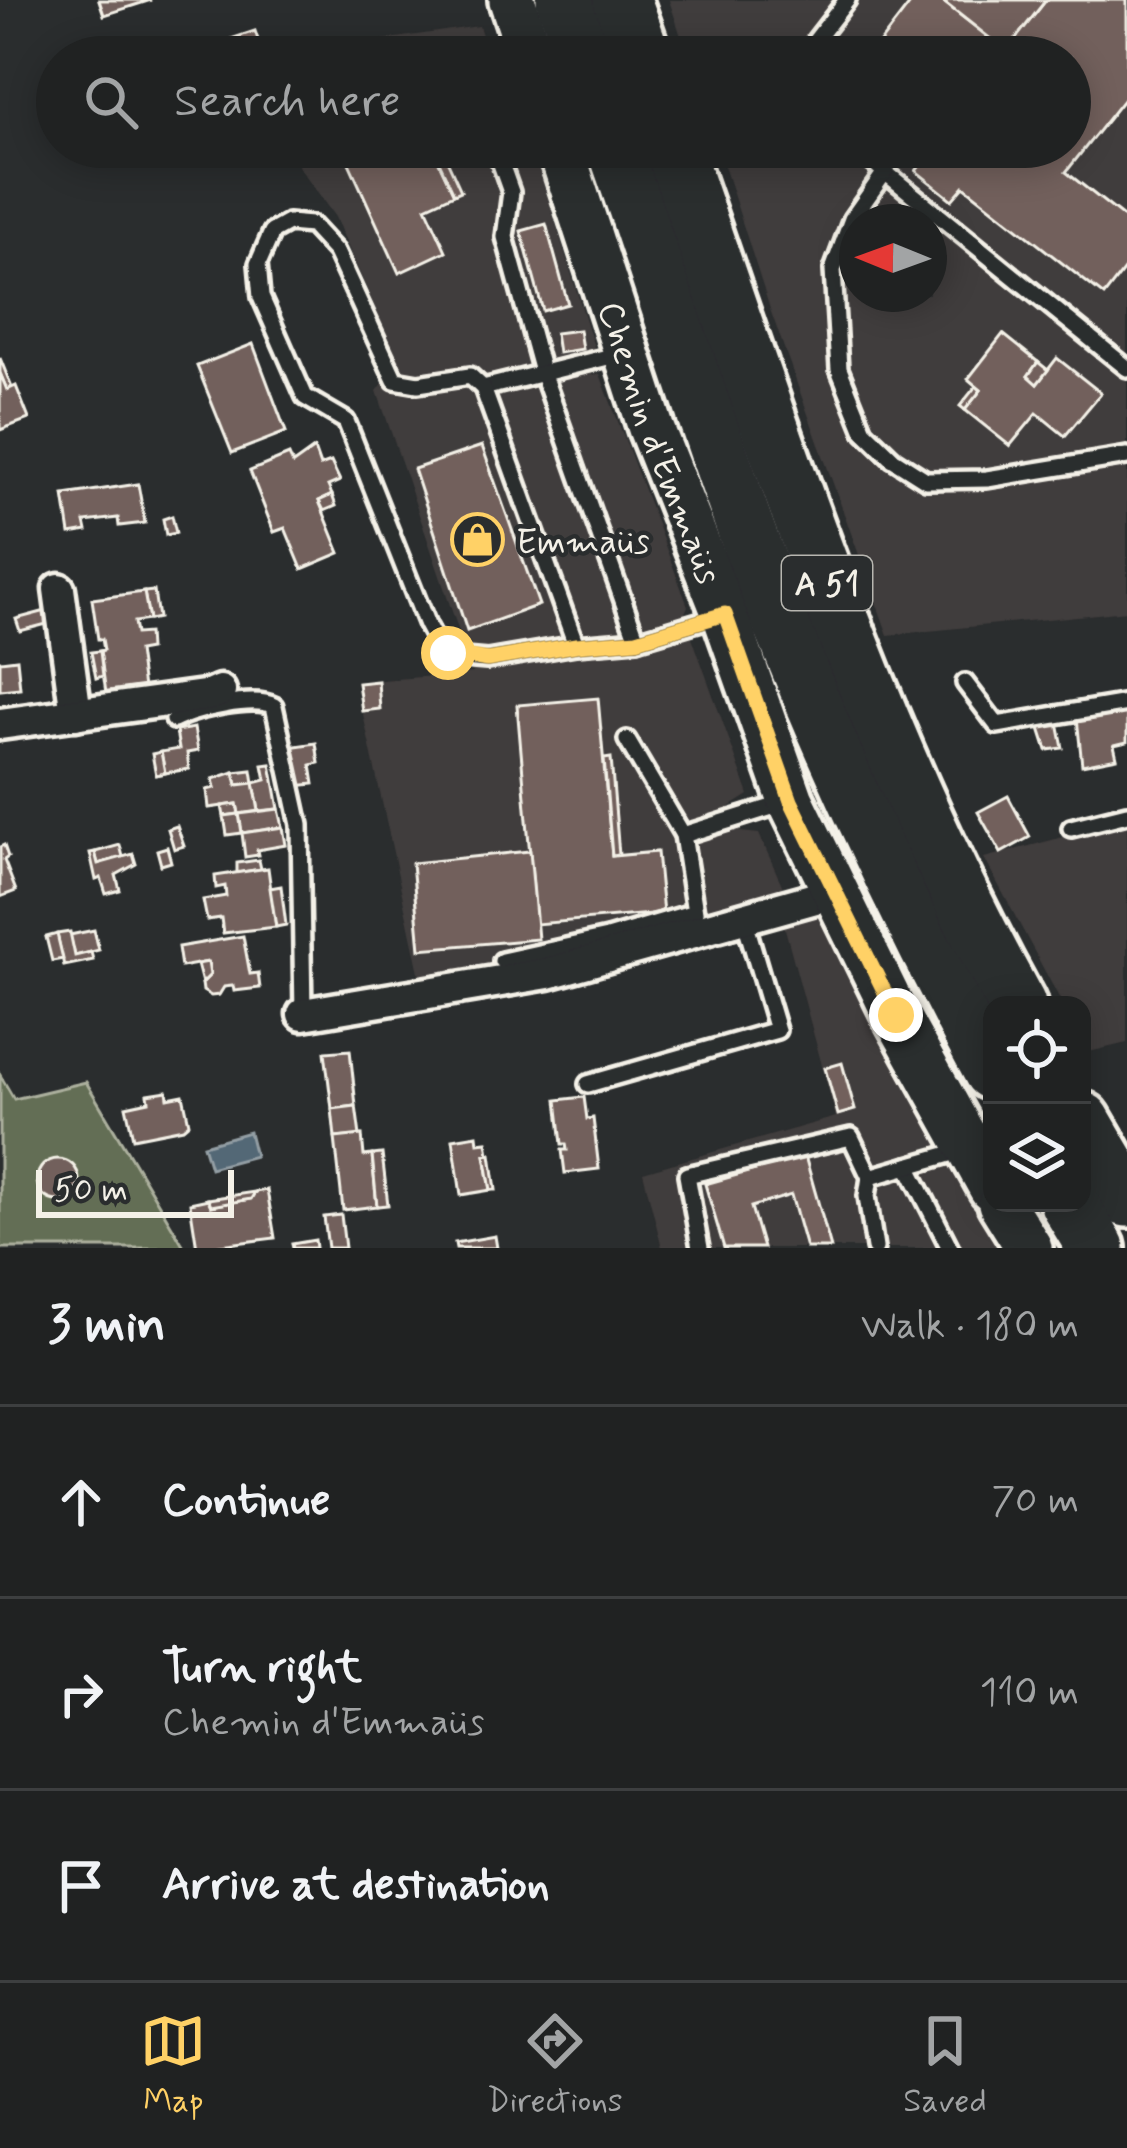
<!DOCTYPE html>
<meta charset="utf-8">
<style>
body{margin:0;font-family:Mynerve,sans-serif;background:#2d2f2f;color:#f1f3f6}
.controls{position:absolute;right:36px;bottom:36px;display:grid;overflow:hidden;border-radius:24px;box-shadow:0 6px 30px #0003}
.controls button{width:108px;height:108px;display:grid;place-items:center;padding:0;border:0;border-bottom:3px solid #3d3f40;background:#202222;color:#f1f3f6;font:60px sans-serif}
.compass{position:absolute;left:839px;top:204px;width:108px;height:108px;border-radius:50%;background:#202222;box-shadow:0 6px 30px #0003;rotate:271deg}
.scale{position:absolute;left:36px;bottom:30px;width:198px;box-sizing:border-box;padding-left:12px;border:6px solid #f4f1e8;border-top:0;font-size:33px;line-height:42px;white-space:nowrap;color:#f4f1e8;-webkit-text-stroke:9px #2a2d2e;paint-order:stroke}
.stop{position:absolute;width:36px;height:36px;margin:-27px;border:9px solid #ffd166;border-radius:50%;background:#fff}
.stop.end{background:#ffd166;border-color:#fff;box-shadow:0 3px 12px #0008}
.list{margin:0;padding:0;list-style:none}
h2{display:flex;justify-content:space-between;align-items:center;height:156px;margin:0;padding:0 48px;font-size:51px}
h2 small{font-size:39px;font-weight:400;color:#a2a4a5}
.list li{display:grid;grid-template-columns:78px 1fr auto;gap:36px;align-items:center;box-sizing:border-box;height:192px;padding:0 48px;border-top:3px solid #3d3f40}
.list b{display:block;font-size:45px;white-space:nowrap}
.list p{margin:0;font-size:39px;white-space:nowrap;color:#a2a4a5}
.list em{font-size:39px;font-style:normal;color:#a2a4a5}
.icon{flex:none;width:66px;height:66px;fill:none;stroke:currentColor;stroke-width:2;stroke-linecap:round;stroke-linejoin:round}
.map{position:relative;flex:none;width:1127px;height:1248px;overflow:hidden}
.search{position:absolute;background:#202222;box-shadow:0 6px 30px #0003;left:36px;right:36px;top:36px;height:132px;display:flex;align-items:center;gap:30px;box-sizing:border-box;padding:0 42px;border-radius:66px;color:#a2a4a5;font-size:45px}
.sheet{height:732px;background:#202222}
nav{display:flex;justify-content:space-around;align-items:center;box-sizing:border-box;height:168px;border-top:3px solid #3d3f40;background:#202222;font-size:33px;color:#a2a4a5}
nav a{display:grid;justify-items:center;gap:6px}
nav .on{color:#ffd166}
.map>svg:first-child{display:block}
</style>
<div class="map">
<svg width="1127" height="1248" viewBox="0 0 1127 1248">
<rect width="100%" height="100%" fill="#2a2d2e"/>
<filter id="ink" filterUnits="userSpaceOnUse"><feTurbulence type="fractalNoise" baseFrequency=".00833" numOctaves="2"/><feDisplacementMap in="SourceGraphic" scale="24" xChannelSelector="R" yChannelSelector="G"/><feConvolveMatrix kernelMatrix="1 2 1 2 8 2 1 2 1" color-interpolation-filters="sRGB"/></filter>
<g filter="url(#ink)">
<g fill="#403c3c" fill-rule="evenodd">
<path d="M669 0H1127V611L888 635 771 312 718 147H1070V57H688ZM857 222H929V294H857Z"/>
<polygon points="479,26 489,57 325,57 327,48"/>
<polygon points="303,147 532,147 595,350 587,351 592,375 600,374 688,606 684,615 749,795 730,807 741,832 759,834 787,896 422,986 356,682 473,673 377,391 399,362 335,217 298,166"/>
<polygon points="1127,820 1127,1043 1089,1052 1082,1040 1082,1005 1063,1005 984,858"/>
<polygon points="827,911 926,1093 914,1098 1001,1248 662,1248 643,1172 836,1117 781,914"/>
</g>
<polygon fill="#646e54" stroke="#acb09e" stroke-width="3" points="0,1075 14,1099 86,1082 185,1248 0,1248"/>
<polygon fill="#536776" stroke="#939ea4" stroke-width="3" points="249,1132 255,1156 210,1168 203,1145"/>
<g fill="#72605b" stroke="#f4f1e8" stroke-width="3">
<polygon points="99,0 151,0 104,15"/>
<polygon points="913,0 941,0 1006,51 1046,0 1127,0 1127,95 1066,172 1127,220 1127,266 1104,296 964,186 952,200 916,171 922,163 901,147 1070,147 1070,57 869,57"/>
<polygon points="941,0 1046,0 1006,51"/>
<polygon points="255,31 264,57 230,57 225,41"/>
<polygon points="346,147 432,147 454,194 426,207 446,251 399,273 345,154"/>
<polygon points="432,147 441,147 461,191 454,194"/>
<polygon points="546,224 568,304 543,311 521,231"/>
<polygon points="579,330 582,349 558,353 555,333"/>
<polygon points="1003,334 1038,362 1028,376 1037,384 1057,358 1101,393 1065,436 1037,413 1010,446 965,410 981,390 968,379"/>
<polygon points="253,344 286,432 232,453 197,366"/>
<polygon points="0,358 12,388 7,390 0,373"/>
<polygon points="1038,362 1048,370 1037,384 1028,376"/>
<polygon points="0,373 7,390 16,386 29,419 0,430"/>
<polygon points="976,386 981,390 965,410 960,406"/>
<polygon points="482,446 539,605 467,631 414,469"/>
<polygon points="314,449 320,466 331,462 340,481 328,486 332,495 319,501 340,553 302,569 285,528 274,532 250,471 289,455 293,464"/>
<polygon points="138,484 145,523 119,526 118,518 85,522 87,531 70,534 64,495"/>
<polygon points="332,495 336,506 324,511 319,501"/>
<polygon points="172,516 176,533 166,535 163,519"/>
<polygon points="154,591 158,618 149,620 144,592"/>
<polygon points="144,592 149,620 134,622 136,634 148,633 149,649 138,651 143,688 106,693 100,651 104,650 102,639 98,639 92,599"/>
<polygon points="57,608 58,621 20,631 16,619"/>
<polygon points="100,651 103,676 96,678 91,652"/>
<polygon points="17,659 20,688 0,690 0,661"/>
<polygon points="378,681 380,709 362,711 358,683"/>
<polygon points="598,698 612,856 657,852 663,913 536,924 517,705"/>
<polygon points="1127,711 1127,742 1114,745 1117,758 1082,765 1077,718"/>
<polygon points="1058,723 1063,748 1047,750 1039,725"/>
<polygon points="194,728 198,751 187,753 189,769 165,773 161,752 179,749 176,731"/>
<polygon points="316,743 319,763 311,765 314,784 295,786 289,747"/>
<polygon points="161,752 165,773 156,775 152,754"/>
<polygon points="611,758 619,855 612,856 604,759"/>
<polygon points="271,764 279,809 259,811 254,783 266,780 263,765"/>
<polygon points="252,770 254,783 237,785 234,772"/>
<polygon points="234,772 237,785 254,783 259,811 239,814 237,804 209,808 207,790 215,788 213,779"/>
<polygon points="1008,796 1030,837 1001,853 978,812"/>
<polygon points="237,804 239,814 224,816 222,806"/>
<polygon points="279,809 283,827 242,833 239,814"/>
<polygon points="239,814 242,833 227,835 224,816"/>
<polygon points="177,826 184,846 174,849 168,829"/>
<polygon points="283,827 286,845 257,850 258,855 245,857 242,833"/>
<polygon points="4,845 8,857 4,860 16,891 0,897 0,847"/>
<polygon points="120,845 123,857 98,864 95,852"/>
<polygon points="167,847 171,862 161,865 157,850"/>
<polygon points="530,851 538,939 420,949 412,863"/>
<polygon points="95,852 98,864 133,854 136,864 116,875 120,890 106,894 101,878 96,880 90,853"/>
<polygon points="259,860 261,869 237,873 237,863"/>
<polygon points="268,868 276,927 223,933 221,918 207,920 203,900 226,896 225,886 216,888 215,876"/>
<polygon points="281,886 286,925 276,927 270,888"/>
<polygon points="94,930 99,950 75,956 70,935"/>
<polygon points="70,932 75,956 91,952 93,960 64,966 57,934"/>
<polygon points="57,934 63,959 52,961 46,937"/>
<polygon points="243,936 250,974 258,973 260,988 234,991 233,986 224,987 219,995 211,996 203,991 202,983 210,975 208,962 181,967 178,947"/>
<polygon points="208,962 210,975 202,983 197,964"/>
<polygon points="350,1050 356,1106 332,1109 325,1052"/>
<polygon points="842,1063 855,1110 838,1115 825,1068"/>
<polygon points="167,1091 168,1098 183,1095 189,1123 183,1128 133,1138 126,1106 149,1101 148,1094"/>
<polygon points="584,1097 587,1119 593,1118 599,1169 565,1173 562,1150 567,1150 566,1144 562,1144 557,1100"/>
<polygon points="356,1106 360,1136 335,1138 332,1109"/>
<polygon points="362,1135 364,1156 372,1155 377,1206 343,1210 335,1138"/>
<polygon points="477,1135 478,1143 487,1142 489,1154 485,1155 491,1190 461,1195 453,1139"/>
<polygon points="382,1154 388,1205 377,1206 372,1155"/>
<polygon points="491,1154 496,1190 491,1190 485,1155"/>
<polygon points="805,1156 831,1248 806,1248 791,1195 751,1207 763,1248 724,1248 705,1184"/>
<circle cx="58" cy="1180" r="21"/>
<polygon points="267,1190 275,1238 197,1248 190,1203 208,1199 211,1206 251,1199 255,1192"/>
<polygon points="255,1192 251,1199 211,1206 208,1199"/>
<polygon points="341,1215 345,1248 328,1248 324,1217"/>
<polygon points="495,1236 497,1248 456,1248 455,1243"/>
<polygon points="315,1240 316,1248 293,1248 292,1244"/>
</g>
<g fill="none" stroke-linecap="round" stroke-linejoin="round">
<defs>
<g id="lane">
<polyline points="813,57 816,40 847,0"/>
<polyline points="495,147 511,192 505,237 542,372 637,640"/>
<polyline points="854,147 1127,368"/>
<polyline points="885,172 852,219 833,270 839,369 864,431 893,459 926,480 987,479 1127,456"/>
<polyline points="483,388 620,354"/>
<polyline points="576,645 483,388 470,376 418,384 395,380 336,252 311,225 288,223 272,232 258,264 261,297 305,397 346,421 427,625 440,649 464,658 487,660 576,645 637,640 722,615"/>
<polyline points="965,683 997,725 1127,703"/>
<path d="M174 720C194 709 255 695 274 706L300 825 303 1014"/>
<polyline points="1071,828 1127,814"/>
<polyline points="683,835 788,802"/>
<polyline points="502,961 607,938 695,912 683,835 627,740"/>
<polyline points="588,1084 777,1030 744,918"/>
<polyline points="908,1166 950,1248"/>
<polyline points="870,1177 967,1149"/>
<polyline points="700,1248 687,1175 851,1137 870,1177 867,1196 875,1248"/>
</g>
<g id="street">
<polyline points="59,589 76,714"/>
<polyline points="0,724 211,695 220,691"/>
<polyline points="303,1014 548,973 833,893"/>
</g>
<g id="secondary">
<polyline points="512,0 531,57"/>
<path id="s1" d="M560 147 651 428 725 614 791 801 896 1015 992 1188"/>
<polyline points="1001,1203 1029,1248"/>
</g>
<g id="highway">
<polyline points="565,0 585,57"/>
<polyline points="622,0 642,57"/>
<path d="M616 147C663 280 703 414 752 546 819 726 901 902 992 1071"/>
<path d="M673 147C774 438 867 734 1017 1005"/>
<polyline points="1082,1121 1127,1198"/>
<polyline points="1069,1203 1096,1248"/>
</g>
</defs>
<use href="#lane" stroke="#f4f1e8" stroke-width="24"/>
<use href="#street" stroke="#f4f1e8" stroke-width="39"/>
<use href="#secondary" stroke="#f4f1e8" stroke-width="54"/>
<use href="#highway" stroke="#f4f1e8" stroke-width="66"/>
<use href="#lane" stroke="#2a2d2e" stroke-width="15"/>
<use href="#street" stroke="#2a2d2e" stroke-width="30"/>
<use href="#secondary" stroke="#2a2d2e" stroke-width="45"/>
<use href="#highway" stroke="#2a2d2e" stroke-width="57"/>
</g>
</g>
<g fill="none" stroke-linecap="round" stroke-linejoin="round" filter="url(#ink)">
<polyline stroke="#ffd166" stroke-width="15" points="448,653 487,660 576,645 637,640 725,614 791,801 896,1015"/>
</g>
<defs>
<symbol id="shop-ring" viewBox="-11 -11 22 22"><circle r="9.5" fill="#2a2d2e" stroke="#ffd166" stroke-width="1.5"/><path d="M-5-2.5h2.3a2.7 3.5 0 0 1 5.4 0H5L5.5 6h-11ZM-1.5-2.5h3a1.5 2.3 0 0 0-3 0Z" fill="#ffd166"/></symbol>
</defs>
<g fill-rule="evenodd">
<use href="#shop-ring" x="448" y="510" width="59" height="59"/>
</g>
<g text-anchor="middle" stroke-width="9" stroke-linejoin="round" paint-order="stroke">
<rect fill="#2a2d2e" stroke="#b7b6b0" stroke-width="3" x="782" y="556" width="90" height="54" rx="9"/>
<g font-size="33" font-weight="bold" fill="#f4f1e8">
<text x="827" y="595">A 51</text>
</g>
<g font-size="36" fill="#f4f1e8" stroke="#2a2d2e">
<text dy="13" stroke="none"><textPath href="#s1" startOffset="312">Chemin d'Emmaüs</textPath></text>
</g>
<g font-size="36" fill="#f4f1e8" stroke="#2a2d2e" text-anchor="start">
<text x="516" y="553">Emmaüs</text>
</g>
</g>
</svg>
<div class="controls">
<button><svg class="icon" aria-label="locate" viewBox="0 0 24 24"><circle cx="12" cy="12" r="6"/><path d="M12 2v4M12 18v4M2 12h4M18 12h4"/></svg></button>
<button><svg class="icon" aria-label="layers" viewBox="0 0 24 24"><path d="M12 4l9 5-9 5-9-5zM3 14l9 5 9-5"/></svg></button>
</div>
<svg class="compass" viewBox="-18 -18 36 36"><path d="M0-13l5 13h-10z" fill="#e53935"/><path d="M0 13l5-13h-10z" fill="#a2a4a5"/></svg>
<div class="scale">50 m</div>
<div class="stop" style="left:448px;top:653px"></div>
<div class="stop end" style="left:896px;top:1015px"></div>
<div class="search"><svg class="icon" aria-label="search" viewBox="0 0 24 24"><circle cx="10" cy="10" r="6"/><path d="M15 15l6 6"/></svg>Search here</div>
</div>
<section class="sheet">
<h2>3 min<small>Walk · 180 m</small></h2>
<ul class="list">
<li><svg class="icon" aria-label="ahead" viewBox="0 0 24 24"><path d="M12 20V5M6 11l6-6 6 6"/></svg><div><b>Continue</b></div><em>70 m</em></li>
<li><svg class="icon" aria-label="right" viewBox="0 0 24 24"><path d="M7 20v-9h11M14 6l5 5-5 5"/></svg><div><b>Turn right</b><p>Chemin d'Emmaüs</p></div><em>110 m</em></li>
<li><svg class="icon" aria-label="arrive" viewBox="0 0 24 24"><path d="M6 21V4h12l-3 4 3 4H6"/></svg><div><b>Arrive at destination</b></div></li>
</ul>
</section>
<nav>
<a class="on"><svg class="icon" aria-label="map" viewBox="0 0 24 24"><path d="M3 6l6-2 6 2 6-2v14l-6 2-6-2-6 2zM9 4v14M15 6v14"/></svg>Map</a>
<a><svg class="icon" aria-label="directions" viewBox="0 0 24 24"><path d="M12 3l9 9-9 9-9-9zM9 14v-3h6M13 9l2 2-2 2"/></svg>Directions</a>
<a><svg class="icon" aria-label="saved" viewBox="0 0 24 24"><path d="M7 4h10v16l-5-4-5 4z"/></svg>Saved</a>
</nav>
